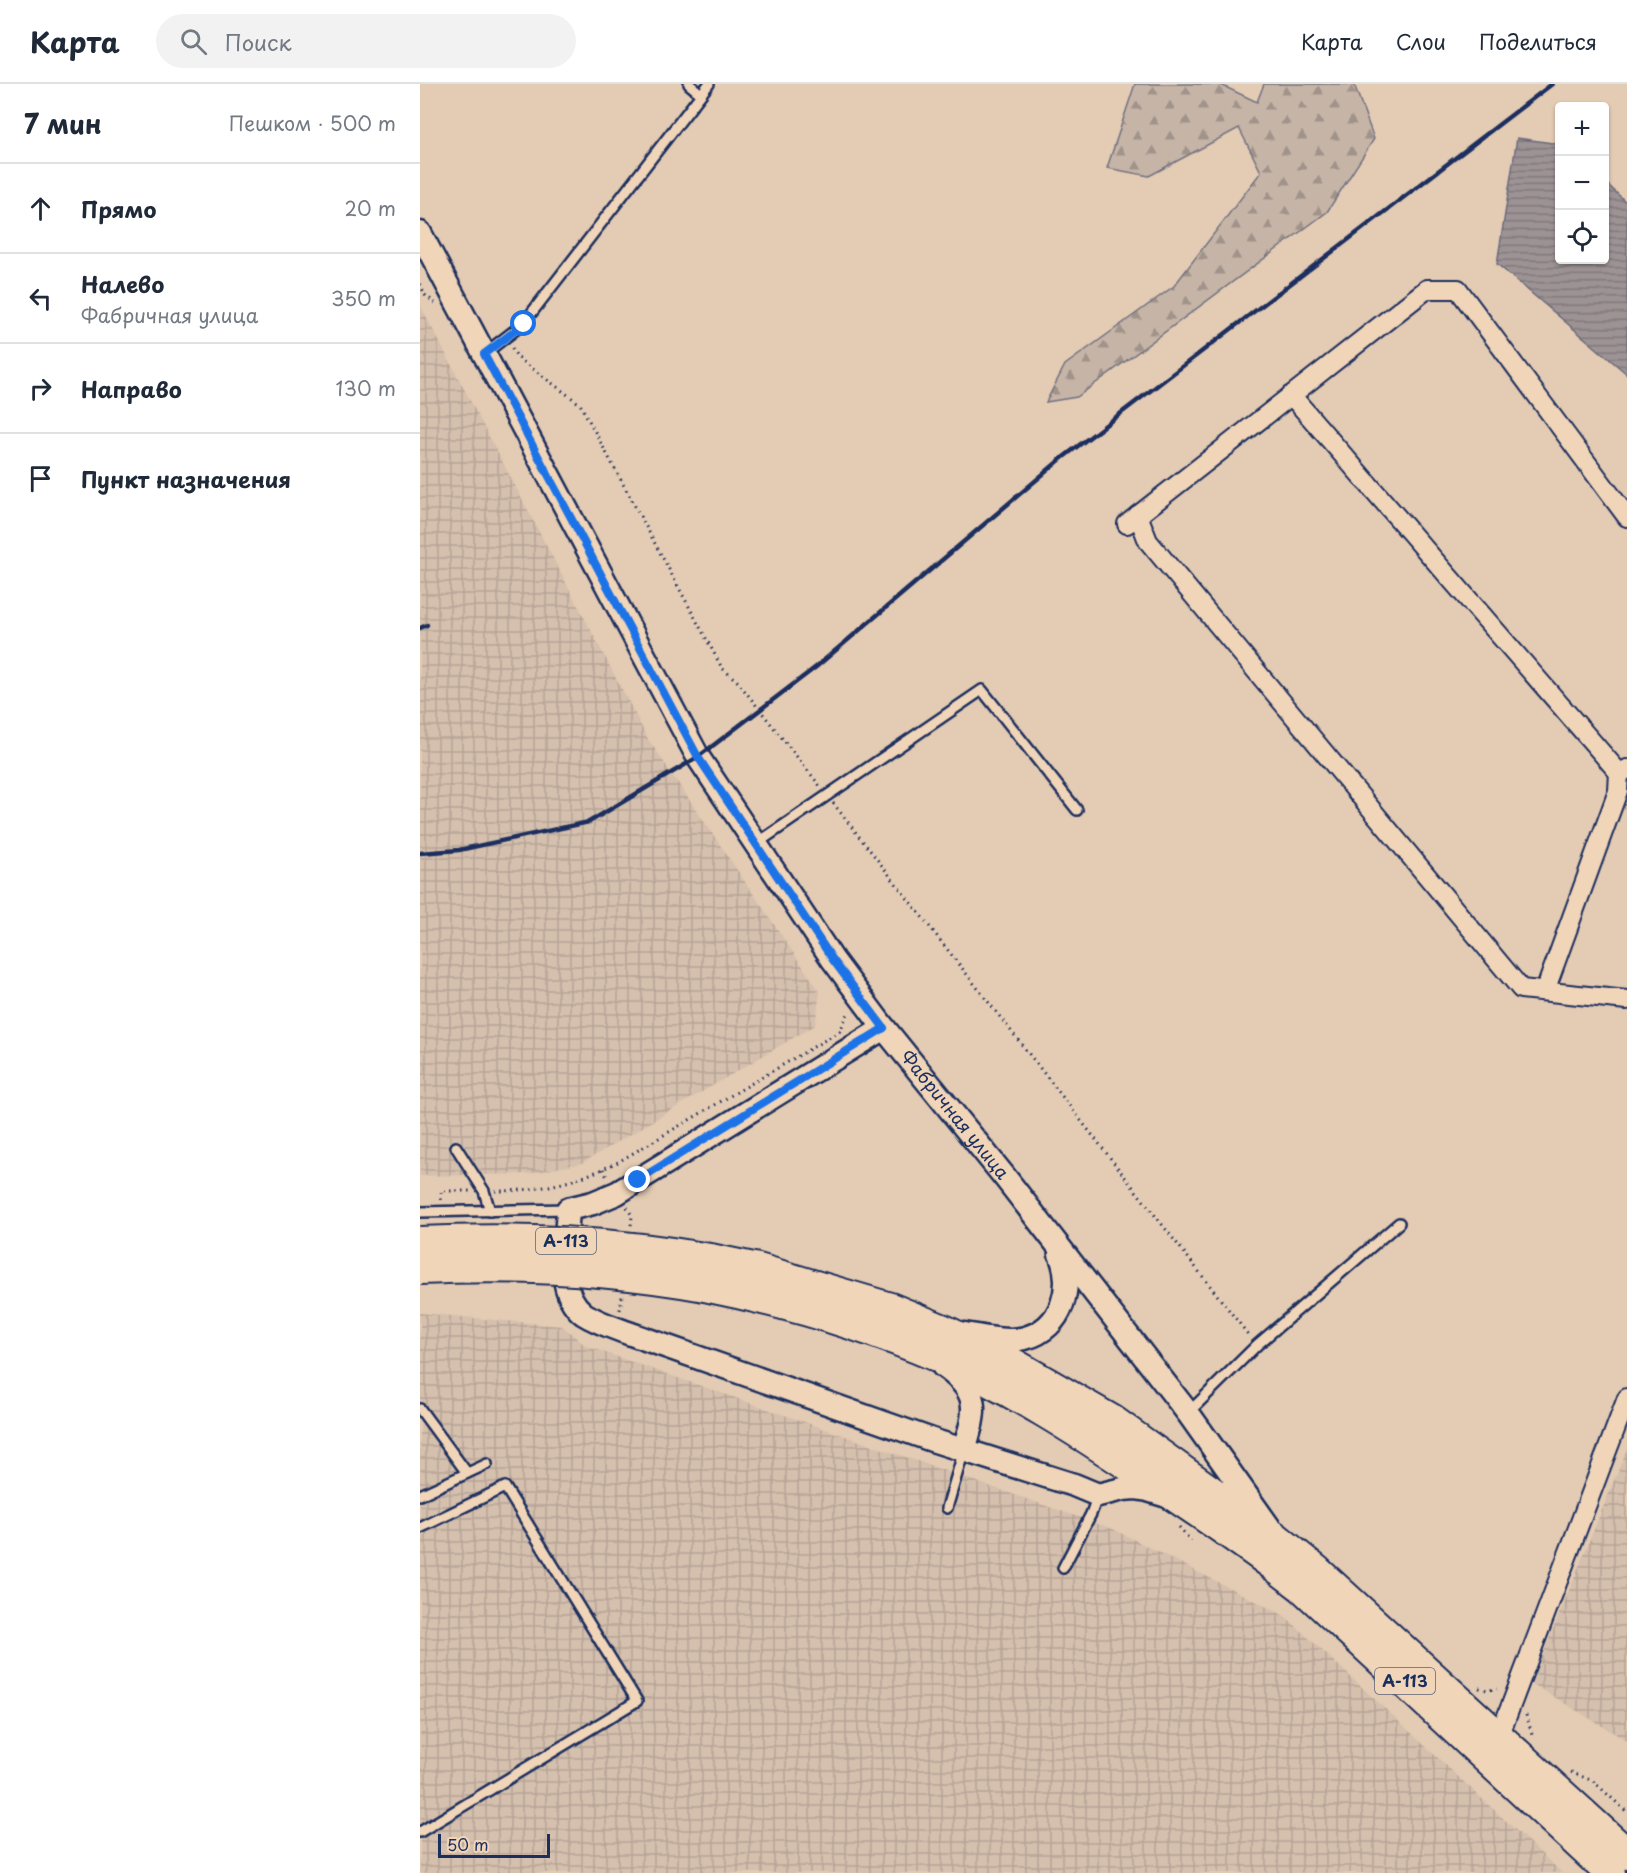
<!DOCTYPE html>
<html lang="ru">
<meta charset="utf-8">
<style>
body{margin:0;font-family:"Playpen Sans",sans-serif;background:#f2f2f3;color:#1f2937}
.controls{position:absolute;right:18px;top:18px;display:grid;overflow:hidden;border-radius:6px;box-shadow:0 2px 4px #0004}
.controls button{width:54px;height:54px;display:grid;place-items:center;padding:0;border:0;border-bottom:2px solid #e0e1e3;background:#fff;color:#1f2937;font:30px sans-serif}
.scale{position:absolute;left:18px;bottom:15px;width:112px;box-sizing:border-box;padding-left:6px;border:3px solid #1b2f5e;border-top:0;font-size:16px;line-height:21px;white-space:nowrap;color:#1b2f5e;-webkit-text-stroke:4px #f1d5b8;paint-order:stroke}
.stop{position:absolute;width:18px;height:18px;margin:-14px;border:4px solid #1a73e8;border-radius:50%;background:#fff}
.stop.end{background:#1a73e8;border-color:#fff;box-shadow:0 2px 6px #0008}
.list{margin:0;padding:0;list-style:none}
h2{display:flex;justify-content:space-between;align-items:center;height:78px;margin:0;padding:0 24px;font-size:26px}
h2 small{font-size:20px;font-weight:400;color:#747a83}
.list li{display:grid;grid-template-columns:39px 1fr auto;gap:18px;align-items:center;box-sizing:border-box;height:90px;padding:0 24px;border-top:2px solid #e0e1e3}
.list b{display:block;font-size:22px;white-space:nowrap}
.list p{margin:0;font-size:20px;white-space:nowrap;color:#747a83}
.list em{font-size:20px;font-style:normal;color:#747a83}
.icon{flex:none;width:33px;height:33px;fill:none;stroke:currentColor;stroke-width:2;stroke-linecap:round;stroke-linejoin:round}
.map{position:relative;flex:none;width:1207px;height:1789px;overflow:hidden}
header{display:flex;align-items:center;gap:36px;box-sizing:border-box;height:84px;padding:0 30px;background:#fff;border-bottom:2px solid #e0e1e3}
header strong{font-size:28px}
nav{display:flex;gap:33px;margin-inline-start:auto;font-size:21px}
.search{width:420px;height:54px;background:#f2f2f3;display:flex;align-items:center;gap:15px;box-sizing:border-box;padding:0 21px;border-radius:33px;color:#747a83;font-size:22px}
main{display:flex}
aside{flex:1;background:#fff}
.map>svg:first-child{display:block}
</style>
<header>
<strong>Карта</strong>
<div class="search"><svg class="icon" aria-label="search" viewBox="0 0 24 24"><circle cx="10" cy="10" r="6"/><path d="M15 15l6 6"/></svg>Поиск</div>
<nav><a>Карта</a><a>Слои</a><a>Поделиться</a></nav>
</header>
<main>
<aside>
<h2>7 мин<small>Пешком · 500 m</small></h2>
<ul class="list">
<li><svg class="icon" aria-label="ahead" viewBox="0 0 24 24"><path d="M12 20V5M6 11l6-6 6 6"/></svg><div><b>Прямо</b></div><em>20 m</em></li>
<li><svg class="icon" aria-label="left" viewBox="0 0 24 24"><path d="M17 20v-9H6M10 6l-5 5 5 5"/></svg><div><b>Налево</b><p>Фабричная улица</p></div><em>350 m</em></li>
<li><svg class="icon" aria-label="right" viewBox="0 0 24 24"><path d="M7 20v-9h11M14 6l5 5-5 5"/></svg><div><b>Направо</b></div><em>130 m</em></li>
<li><svg class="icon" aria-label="arrive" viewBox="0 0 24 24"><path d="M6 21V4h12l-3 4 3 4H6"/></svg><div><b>Пункт назначения</b></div></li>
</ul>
</aside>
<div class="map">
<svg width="1207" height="1789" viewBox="0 0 1207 1789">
<defs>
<pattern id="industrial-grid" width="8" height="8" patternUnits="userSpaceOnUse" patternTransform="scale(1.5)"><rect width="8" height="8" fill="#d5bfad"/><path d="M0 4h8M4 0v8" fill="none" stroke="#b6a497"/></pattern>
<pattern id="forest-firs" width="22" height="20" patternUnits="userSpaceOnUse" patternTransform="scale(1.5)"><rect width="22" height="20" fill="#c6b4a6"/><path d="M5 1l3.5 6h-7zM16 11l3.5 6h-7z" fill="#a0938a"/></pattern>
<pattern id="water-rules" width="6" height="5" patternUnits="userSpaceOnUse" patternTransform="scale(1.5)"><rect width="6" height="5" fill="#9d9394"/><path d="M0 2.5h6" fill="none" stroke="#7f787c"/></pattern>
</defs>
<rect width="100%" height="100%" fill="#e4cbb3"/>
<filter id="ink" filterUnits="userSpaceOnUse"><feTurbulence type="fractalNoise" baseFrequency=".0167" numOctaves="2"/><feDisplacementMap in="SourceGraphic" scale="12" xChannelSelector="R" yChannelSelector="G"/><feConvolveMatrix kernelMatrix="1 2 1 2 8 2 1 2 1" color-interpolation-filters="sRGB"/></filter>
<g filter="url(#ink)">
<g fill="url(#industrial-grid)">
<polygon points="0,221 228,655 400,908 395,941 162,1079 108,1090 0,1092"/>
<polygon points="0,1229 142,1242 166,1262 693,1445 865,1532 1142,1789 0,1789"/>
<polygon points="1207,1365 1207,1657 1111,1599"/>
</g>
<polygon fill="url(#forest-firs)" stroke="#707282" stroke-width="1.5" points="715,0 799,0 837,18 844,0 934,0 954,55 907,128 657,313 626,318 645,281 754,202 841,88 819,44 729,92 687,84"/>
<polygon fill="url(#water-rules)" stroke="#696b7e" stroke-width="1.5" points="1097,54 1139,60 1140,176 1184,176 1185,98 1207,119 1207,290 1077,180"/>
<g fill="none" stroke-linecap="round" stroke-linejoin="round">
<defs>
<g id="service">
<polyline points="269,0 281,10"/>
<polyline points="64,270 103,240 289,0"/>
<polyline points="336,760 562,606 657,726"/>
<polyline points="36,1063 64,1107 70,1127"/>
<polyline points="0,1128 148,1125"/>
<polyline points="0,1325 47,1389"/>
<polyline points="768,1329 837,1261 979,1139"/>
<polyline points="0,1411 67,1380"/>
<polyline points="527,1424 544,1366"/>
<polyline points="0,1444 85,1403 217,1617 0,1748"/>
<polyline points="643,1484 671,1430 678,1411"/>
</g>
<g id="minor">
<polyline points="871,311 1200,690 1207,685"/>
<polyline points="718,431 728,457 1101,905 1207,916"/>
<polyline points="707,440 1007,205 1038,205 1207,433"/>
<polyline points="1125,907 1198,707 1199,688"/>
<polyline points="1079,1653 1207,1314"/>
</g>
<g id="tertiary">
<path id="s1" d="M0 149 278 673 413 876 464 944 584 1092 768 1329 849 1443"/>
<path d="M464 944 197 1109 173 1119 148 1125C147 1159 133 1206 164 1230 178 1239 195 1244 211 1250L515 1357 654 1401 678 1411 703 1405 715 1404 728 1406 744 1411"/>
<path d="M545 1250C563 1253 587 1259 605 1254 643 1244 654 1202 640 1170"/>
<path d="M523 1282C562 1309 556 1326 544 1366"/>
</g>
<g id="trunk">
<polyline points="290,1175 338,1185 470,1224 526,1247 594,1280 693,1337 855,1453 897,1487 1207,1770"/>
<path d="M285 1202C365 1218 444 1241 519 1273 592 1305 657 1347 723 1391 777 1427 831 1463 882 1503L1190 1789"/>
</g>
</defs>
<use href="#service" stroke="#1b2f5e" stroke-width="14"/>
<use href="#minor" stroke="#1b2f5e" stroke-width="22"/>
<use href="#tertiary" stroke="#1b2f5e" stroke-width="27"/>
<use href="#trunk" stroke="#1b2f5e" stroke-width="34"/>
<g stroke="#1b2f5e" stroke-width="3" stroke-dasharray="1.5 4.5" stroke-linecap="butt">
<polyline points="0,200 5,211 15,219"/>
<polyline points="92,264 97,273 160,320 302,584 317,597 400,702"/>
<polyline points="413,719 830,1253"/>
<polyline points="183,1085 187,1093"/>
<path d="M75 1107C122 1107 156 1098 198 1078L412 952 420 947 429 927"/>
<polyline points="21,1116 21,1107 51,1107"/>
<polyline points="207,1123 212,1132 211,1142"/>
<polyline points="200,1226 202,1212"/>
<polyline points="759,1443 771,1457"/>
<polyline points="1059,1604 1067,1606 1077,1605"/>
<polyline points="1106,1631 1113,1653"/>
<polyline points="1151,1688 1173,1697 1207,1728"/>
</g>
<use href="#service" stroke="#f1d5b8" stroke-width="9"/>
<use href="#minor" stroke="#f1d5b8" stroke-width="18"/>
<use href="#tertiary" stroke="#f1d5b8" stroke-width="22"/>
<use href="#trunk" stroke="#f1d5b8" stroke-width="30"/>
<g stroke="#1b2f5e" stroke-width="4.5">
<polyline points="0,544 7,541"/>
<polyline points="0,769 39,766 169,738 278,673 396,583 641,375 1132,0"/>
</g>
<defs>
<g id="trunk-bridge">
<path d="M0 1158C101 1153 191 1158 290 1175"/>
<path d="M0 1185C98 1180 189 1185 285 1202"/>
</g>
</defs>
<use href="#trunk-bridge" stroke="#1b2f5e" stroke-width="34" stroke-linecap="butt"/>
<use href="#trunk-bridge" stroke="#f1d5b8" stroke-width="30"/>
</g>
</g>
<g fill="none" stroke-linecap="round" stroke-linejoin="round" filter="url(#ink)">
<polyline stroke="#1a73e8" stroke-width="8" points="104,240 64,270 278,673 413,876 464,944 218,1096"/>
</g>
<g text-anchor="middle" stroke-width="4.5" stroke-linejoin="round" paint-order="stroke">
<g fill="#f1d5b8" stroke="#5b6179" stroke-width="1.5">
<rect x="116" y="1144" width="60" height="26" rx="4.5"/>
<rect x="955" y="1584" width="60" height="26" rx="4.5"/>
</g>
<g font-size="16" font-weight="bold" fill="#1b2f5e">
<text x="146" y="1163">А-113</text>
<text x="985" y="1603">А-113</text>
</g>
<g font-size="18" fill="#1b2f5e" stroke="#f1d5b8">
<text dy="6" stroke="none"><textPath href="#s1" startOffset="1034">Фабричная улица</textPath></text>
</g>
</g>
</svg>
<div class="controls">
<button>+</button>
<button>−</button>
<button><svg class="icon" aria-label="locate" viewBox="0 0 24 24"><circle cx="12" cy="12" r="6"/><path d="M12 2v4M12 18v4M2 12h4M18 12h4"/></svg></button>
</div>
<div class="scale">50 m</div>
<div class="stop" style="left:104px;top:240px"></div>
<div class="stop end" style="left:218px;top:1096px"></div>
</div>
</main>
